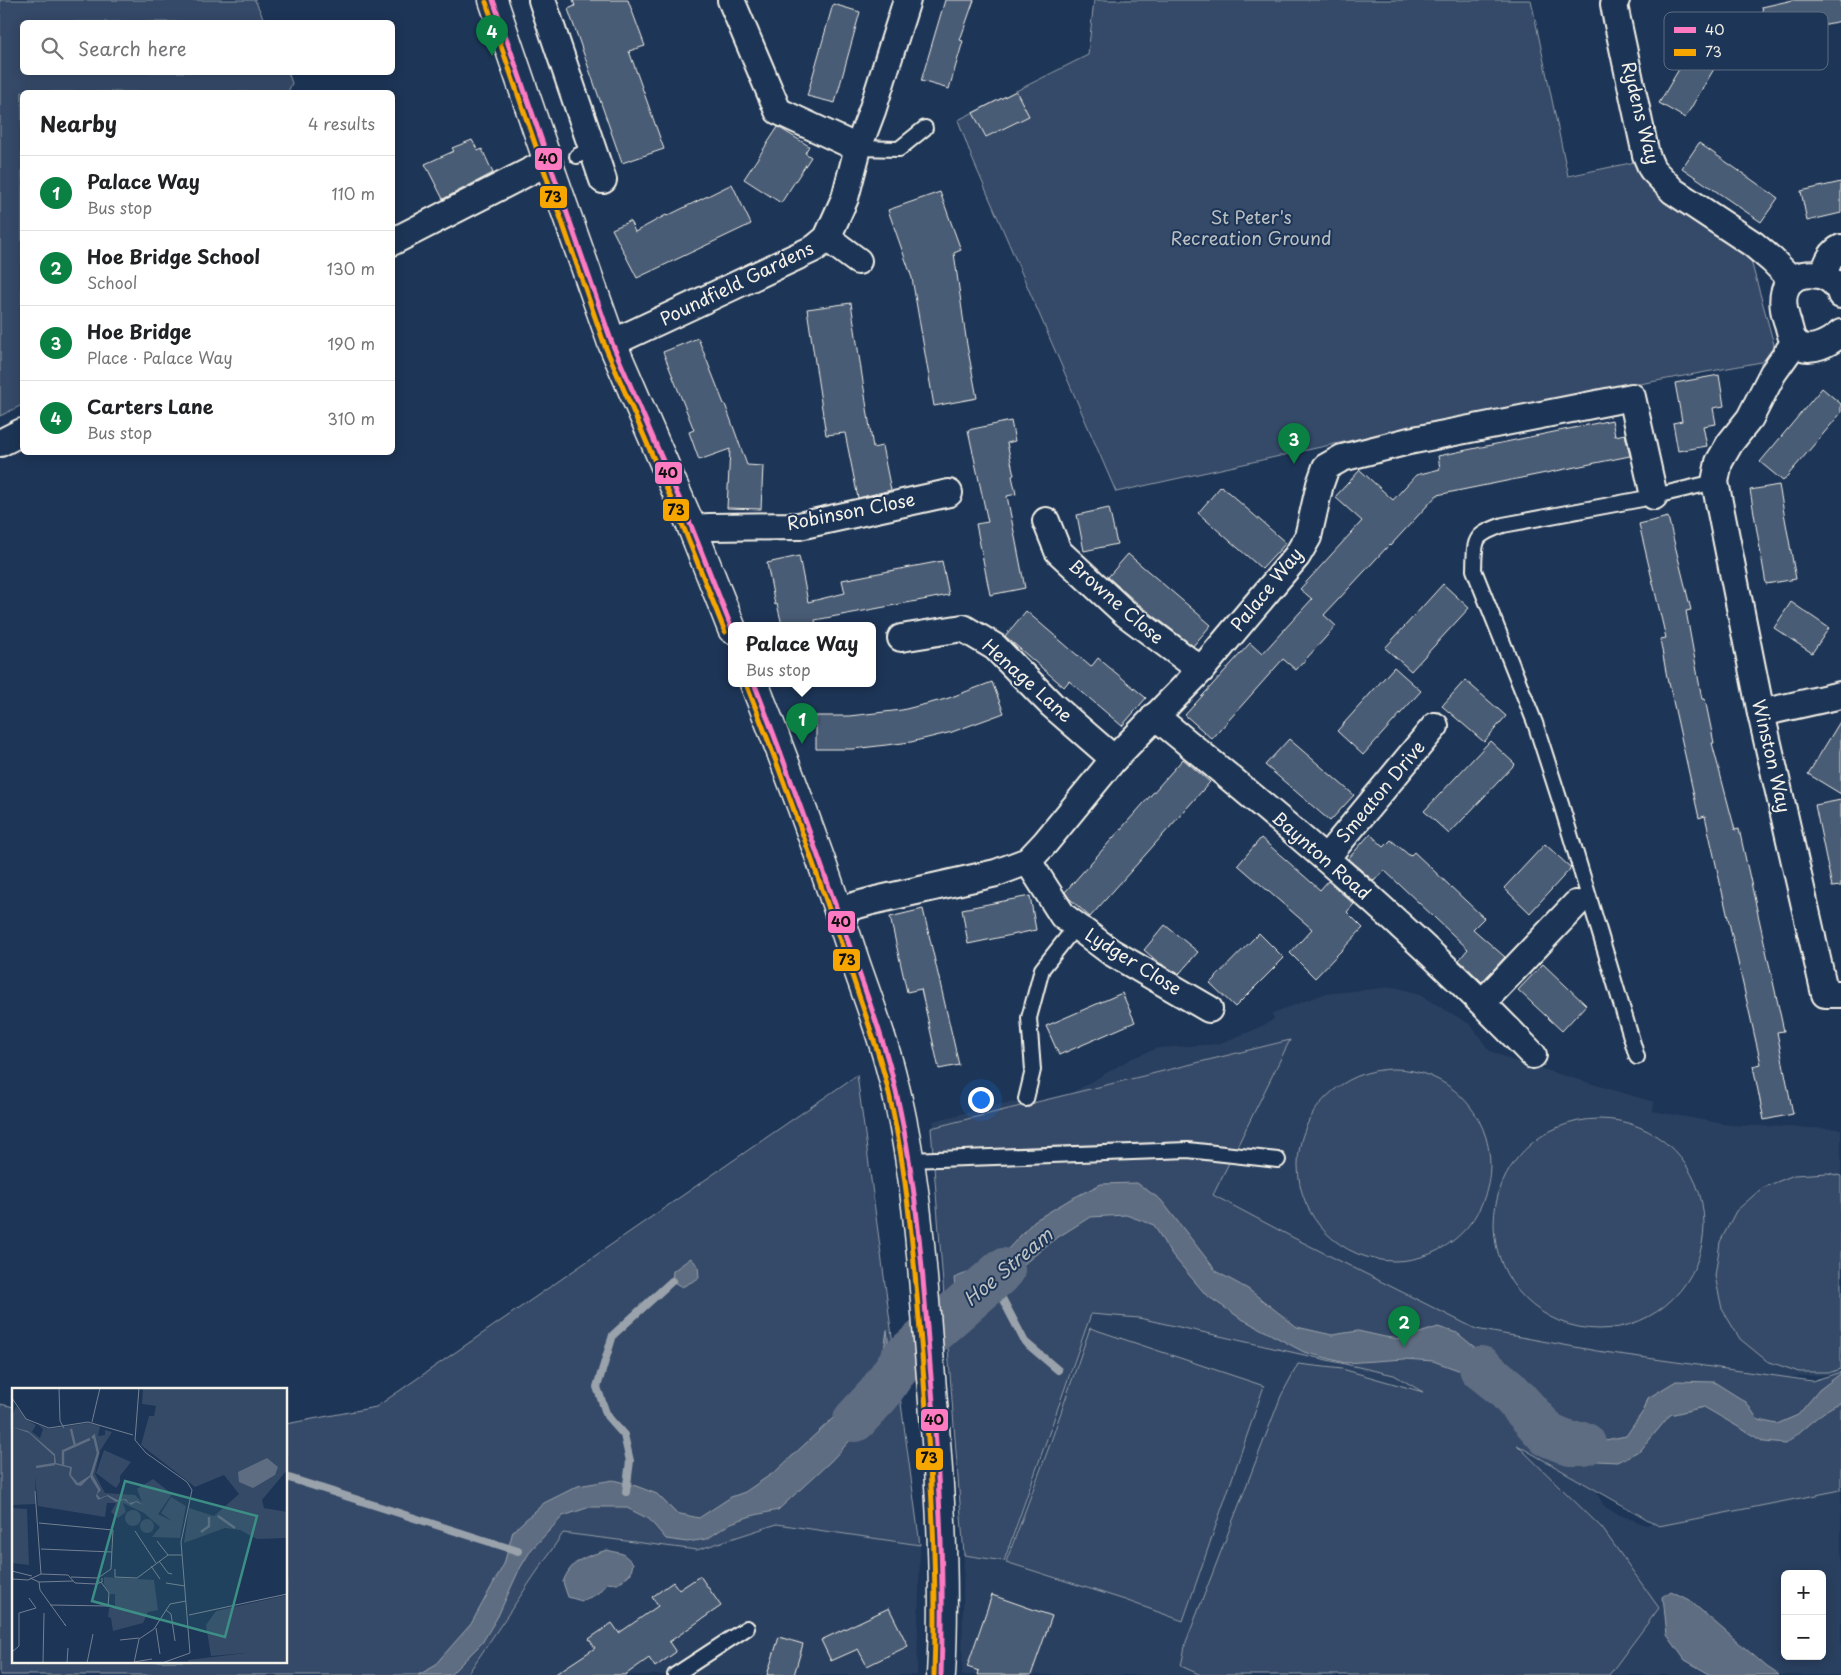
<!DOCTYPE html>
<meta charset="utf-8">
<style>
body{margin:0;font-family:"Playpen Sans",sans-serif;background:#f6f6f6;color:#202124}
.controls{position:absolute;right:15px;bottom:15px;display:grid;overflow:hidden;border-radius:8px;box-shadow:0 2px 12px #0003}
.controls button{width:45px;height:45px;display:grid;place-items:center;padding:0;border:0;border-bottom:1px solid #e0e0e0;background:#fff;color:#202124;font:25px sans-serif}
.you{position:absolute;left:980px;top:1099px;width:18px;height:18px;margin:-12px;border:4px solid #fff;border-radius:50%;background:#1a73e8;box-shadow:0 0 0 8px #1a73e833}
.badge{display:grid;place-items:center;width:32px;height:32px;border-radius:50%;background:#0b8043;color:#fff;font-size:16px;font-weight:700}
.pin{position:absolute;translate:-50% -41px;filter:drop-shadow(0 1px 2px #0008)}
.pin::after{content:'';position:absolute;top:26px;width:18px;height:15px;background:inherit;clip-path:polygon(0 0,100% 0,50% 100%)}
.popup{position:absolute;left:728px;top:622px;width:148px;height:65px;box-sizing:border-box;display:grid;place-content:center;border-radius:8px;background:#fff;filter:drop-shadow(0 1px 4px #0005);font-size:16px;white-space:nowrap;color:#757577}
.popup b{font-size:19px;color:#202124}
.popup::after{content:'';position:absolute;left:50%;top:100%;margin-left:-10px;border:10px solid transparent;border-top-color:#fff}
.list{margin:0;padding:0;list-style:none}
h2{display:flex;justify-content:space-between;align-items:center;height:65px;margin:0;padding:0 20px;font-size:21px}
h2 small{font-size:16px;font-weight:400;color:#757577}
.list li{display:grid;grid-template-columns:32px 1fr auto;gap:15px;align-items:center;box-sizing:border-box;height:75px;padding:0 20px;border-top:1px solid #e0e0e0}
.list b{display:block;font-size:19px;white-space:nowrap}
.list p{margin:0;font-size:16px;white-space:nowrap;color:#757577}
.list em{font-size:16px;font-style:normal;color:#757577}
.icon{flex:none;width:28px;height:28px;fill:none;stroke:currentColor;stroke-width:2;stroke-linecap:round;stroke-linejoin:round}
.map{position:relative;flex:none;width:1841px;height:1675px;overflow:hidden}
.search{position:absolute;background:#fff;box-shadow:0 2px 12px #0003;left:20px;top:20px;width:375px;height:55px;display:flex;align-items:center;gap:12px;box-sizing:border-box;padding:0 18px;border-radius:8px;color:#757577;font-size:19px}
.panel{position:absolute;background:#fff;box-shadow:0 2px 12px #0003;left:20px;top:90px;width:375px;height:365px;border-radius:8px}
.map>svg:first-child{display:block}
</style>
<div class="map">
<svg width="1841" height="1675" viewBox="0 0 1841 1675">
<rect width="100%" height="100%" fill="#1d3557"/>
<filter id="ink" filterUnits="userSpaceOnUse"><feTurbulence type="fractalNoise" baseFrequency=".02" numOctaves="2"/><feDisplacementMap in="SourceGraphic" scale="10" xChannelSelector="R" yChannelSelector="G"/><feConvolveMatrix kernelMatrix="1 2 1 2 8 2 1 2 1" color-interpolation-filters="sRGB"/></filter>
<g filter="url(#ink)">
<g fill="#2a4060" fill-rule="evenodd">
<path d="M1394 987 1416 993 1470 1024 1489 1050 1511 1060 1654 1102 1653 1111 1730 1125 1841 1129V1374L1714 1382 1511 1440 1596 1491 1604 1506 1615 1513 1646 1525 1841 1474V1675H962L967 1320 933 1121 1006 1103 1058 1101 1132 1058 1158 1048 1218 1044 1249 1032 1266 1024 1274 1019 1272 1013 1324 994ZM1785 1574H1822V1656H1785Z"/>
<polygon points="777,1524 920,1545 917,1675 467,1675 563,1533 697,1550"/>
</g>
<g fill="#354a67" stroke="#949ea8">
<polygon points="0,0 255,0 265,22 22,22 22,72 288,72 292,83 288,92 22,92 22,405 0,416"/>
<polygon points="1094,0 1531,0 1568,176 1640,161 1748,250 1778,359 1523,405 1371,436 1116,492 972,158 958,120 1088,55"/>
<polygon points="1290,1040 1213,1195 1292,1237 1476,1329 1597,1351 1812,1381 1841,1372 1841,1490 1659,1526 1517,1445 1602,1528 1659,1608 1609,1675 1201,1675 1181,1666 1186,1642 1281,1396 1298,1364 1342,1369 1423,1392 1394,1375 1139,1318 1091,1314 1004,1561 964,1555 931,1128"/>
<circle cx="1394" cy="1165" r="96"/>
<polygon points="857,1075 920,1545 777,1524 697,1550 563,1533 467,1675 0,1675 0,1404 14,1407 14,1661 286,1661 286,1424 376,1407"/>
<circle cx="1599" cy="1224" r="105"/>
<polygon points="1828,1173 1841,1176 1841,1369 1831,1372 1799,1372 1767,1361 1740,1339 1722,1309 1715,1276 1720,1242 1736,1211 1762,1188 1794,1175"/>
<polygon points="1090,1328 1264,1386 1183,1621 1125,1600 1006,1562 1049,1447"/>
</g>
<g fill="#5e6d82" stroke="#9aa2ab">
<polygon points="1137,1183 1161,1200 1217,1272 1248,1289 1297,1327 1332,1335 1358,1331 1385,1337 1401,1339 1438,1327 1457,1333 1538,1398 1516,1418 1508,1406 1461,1371 1433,1361 1404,1359 1345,1363 1304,1352 1240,1318 1206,1295 1169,1251 1154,1225 1126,1215 1090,1217 1052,1241 1007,1278 959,1325 954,1278 988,1265 1008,1249 1034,1221 1069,1200 1101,1184"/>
<polygon points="691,1258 698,1266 699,1278 682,1287 672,1281 673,1271"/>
<polygon points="887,1330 894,1393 831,1461 778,1510 751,1516 731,1523 707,1539 687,1542 666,1539 649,1519 625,1507 590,1507 563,1516 531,1550 519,1570 498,1616 482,1643 450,1675 418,1675 433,1667 471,1624 504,1564 513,1531 544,1503 578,1486 613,1480 636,1486 657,1494 676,1513 699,1518 731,1497 745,1492 776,1471 846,1406 881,1370"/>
<path d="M1840 1374H1841V1403C1827 1406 1798 1434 1786 1444L1764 1442 1704 1407 1670 1415 1641 1450 1617 1462 1577 1460 1549 1450 1523 1428 1548 1404 1574 1433 1600 1441 1626 1436 1644 1410 1648 1398 1676 1381 1714 1382 1746 1402 1758 1420 1777 1424 1798 1415 1819 1390Z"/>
<path d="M607 1550 623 1554 633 1563 631 1573 618 1584 607 1583 597 1594 582 1601 568 1597 563 1582C572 1559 585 1557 607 1550Z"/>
<polygon points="1671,1591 1689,1600 1767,1667 1779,1675 1711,1675 1685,1660 1667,1635 1663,1597"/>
</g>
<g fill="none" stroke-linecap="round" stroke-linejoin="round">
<g stroke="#9aa2ab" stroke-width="8">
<polyline points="992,1279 1025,1342 1058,1370"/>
<polyline points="286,1477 518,1551"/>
<polyline points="626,1492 630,1461 624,1435 607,1416 597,1387 613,1335 672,1281"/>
</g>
<g stroke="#5e6d82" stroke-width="44">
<polyline points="1481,1368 1507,1389 1548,1435 1570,1444 1584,1444"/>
<polyline points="855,1420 879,1394 903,1358 1003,1270"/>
</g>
</g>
<g fill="#485b74" stroke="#f4f1e8">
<polygon points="573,0 628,0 645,46 629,51 664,149 622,163 568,9 575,6"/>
<polygon points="945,0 974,0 960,40 963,41 949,89 921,81"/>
<polygon points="1793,0 1841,0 1841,21 1769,36 1762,7"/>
<polygon points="833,4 860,12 835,103 807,96"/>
<polygon points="1708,20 1734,35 1685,118 1659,103"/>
<polygon points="1016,91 1029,116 986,137 973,113"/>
<polygon points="778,127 809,146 805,153 811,157 781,203 744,179"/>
<polygon points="472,140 478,151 482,149 493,173 443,199 425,164 454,151 452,148"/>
<polygon points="1699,143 1778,198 1761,222 1682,168"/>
<polygon points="1841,182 1841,213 1807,221 1801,191"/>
<polygon points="732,184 751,224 637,278 612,229 630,221 635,232 666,215 667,216"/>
<polygon points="940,192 961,250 954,253 967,345 977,398 934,406 912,278 888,210"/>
<polygon points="851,303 873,448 882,446 891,490 858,498 845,433 826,435 807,309"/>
<polygon points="698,338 724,404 725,404 747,465 763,466 761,509 727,508 730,449 699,460 689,432 694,430 663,352"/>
<polygon points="1719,375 1724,406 1713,408 1716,424 1703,426 1707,446 1678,451 1673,423 1682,421 1675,383"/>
<polygon points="1822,388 1841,404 1841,413 1783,481 1760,462"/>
<polygon points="1612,420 1615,436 1625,434 1630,456 1437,495 1390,546 1389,545 1324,615 1336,626 1296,670 1283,659 1212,739 1185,715 1250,643 1262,654 1312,599 1300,589 1362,521 1335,497 1360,470 1393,500 1416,475 1440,469 1438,456"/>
<polygon points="1011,421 1015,441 1007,443 1014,475 1012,476 1016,494 1007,496 1025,588 990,595 976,524 988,522 968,430"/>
<polygon points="1779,485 1796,579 1766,584 1750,490"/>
<polygon points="1221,486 1286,543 1262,569 1198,513"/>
<polygon points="1109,508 1117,544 1084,551 1077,515"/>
<polygon points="1668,517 1691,610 1686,611 1702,699 1705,699 1714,743 1712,743 1735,830 1739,829 1784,1031 1777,1032 1793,1114 1764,1120 1753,1066 1761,1064 1705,816 1699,818 1669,683 1668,683 1660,639 1666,638 1639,524"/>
<polygon points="1128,554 1211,625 1193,646 1136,602 1108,577"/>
<polygon points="799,556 808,602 845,593 842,580 942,561 949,595 815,620 816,625 782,625 777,604 775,605 767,563"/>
<polygon points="1443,584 1469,608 1411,671 1385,648"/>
<polygon points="1791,602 1829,628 1812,653 1774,628"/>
<polygon points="1026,611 1091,667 1098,658 1146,698 1122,726 1069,681 1064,687 1005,636"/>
<polygon points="1394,667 1421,691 1363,755 1337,731"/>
<polygon points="1465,680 1506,716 1484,742 1442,706"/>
<polygon points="992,682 1004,713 952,732 911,742 853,749 816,749 816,716 849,716 902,710 946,699"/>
<polygon points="1841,720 1841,794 1808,774"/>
<polygon points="1289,739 1354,795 1330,821 1265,765"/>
<polygon points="1490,741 1515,764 1449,834 1424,811"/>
<polygon points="1183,759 1210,782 1090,917 1069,898 1065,892"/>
<polygon points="1841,800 1841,886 1832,887 1815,805"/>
<polygon points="1370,834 1384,847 1391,840 1410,856 1414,852 1484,918 1473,929 1505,957 1482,982 1459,960 1468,949 1384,870 1374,881 1348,859"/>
<polygon points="1261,838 1320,890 1328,881 1339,891 1354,904 1347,912 1363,928 1315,978 1290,953 1312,929 1238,865"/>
<polygon points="1545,844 1571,868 1530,913 1504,888"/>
<polygon points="1030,896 1036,930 968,944 962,909"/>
<polygon points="923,909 959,1065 939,1069 921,989 907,992 890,917"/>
<polygon points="1165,925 1198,952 1179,974 1158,962 1144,950"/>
<polygon points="1259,933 1284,958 1235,1007 1210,983"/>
<polygon points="1543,964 1586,1005 1562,1031 1518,990"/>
<polygon points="1122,993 1135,1022 1059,1055 1046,1026"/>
<polygon points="700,1576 721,1606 669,1642 676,1652 655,1667 649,1658 625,1675 554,1675 595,1648 589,1639 612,1623 619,1633 658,1606 652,1597 673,1582 679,1590"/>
<polygon points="992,1595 1052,1616 1031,1675 978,1675 979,1671 967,1667"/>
<polygon points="889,1608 908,1646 867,1666 858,1649 831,1661 821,1640"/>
<polygon points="779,1637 803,1644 794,1675 767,1675"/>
</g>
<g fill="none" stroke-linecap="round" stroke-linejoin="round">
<defs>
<g id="lane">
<polyline points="858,148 899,149 925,128"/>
<polyline points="577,156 593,148"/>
<path d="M1637 1057 1561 804 1535 723 1474 570C1475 538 1473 536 1503 525L1642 499 1715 482"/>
<polyline points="1026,1099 1033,1070 1029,1018 1042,969 1076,926"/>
<polyline points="909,1160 1188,1150 1278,1160"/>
<polyline points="675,1675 747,1628"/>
</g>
<g id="street">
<polyline points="542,0 603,180"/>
<polyline points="731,0 778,111 858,148"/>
<polyline points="1616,0 1614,4 1616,15 1646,155 1652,169 1673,191 1753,244 1772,260 1792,280"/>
<polyline points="827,238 858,261"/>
<polyline points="392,242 548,162"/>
<path d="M1823 275C1827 265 1830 253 1841 248"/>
<path d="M1841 295C1839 286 1828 276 1819 275 1785 270 1778 294 1787 321 1790 328 1790 338 1796 343 1809 355 1831 342 1841 333"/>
<polyline points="1795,342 1773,373 1750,418 1730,443 1719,462 1715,482 1761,713 1825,994 1841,994"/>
<polyline points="612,343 815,248 827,238 845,198 858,148 872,111 907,0"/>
<polyline points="0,443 22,432"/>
<polyline points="1046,521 1058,551 1126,614 1201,670"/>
<polyline points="692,528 710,527 799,526 949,493"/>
<polyline points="901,638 963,628 995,647 1052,705 1114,759"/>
<polyline points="1761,713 1841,695"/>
<path d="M1155 716C1286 823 1416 932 1533 1055"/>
<polyline points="1326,858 1435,726"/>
<polyline points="1028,861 1063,916 1111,952 1209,1009"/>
<polyline points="839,910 876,900 996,873 1028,861 1045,843 1114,759 1201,670 1297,556 1308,537 1320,484 1326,467 1342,458 1409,441 1632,397 1654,496"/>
<polyline points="1483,1002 1576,904"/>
</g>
<g id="secondary">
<polyline points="493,0 548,162 612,343 692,528 732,629"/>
<path d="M754 683C791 776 826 871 857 967 870 1004 884 1041 893 1079 916 1168 922 1261 929 1353 938 1460 947 1568 941 1675"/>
</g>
</defs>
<use href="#lane" stroke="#f4f1e8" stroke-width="18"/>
<use href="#street" stroke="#f4f1e8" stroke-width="30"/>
<use href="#secondary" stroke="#f4f1e8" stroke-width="31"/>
<use href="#lane" stroke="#1d3557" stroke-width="14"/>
<use href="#street" stroke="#1d3557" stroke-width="26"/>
<use href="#secondary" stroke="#1d3557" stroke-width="28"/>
<defs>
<g id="bus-1">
<polyline points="493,0 612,343 692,528 732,629"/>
<path d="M754 683C791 777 824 872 857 967 870 1004 884 1041 893 1079 915 1169 922 1261 929 1353 938 1460 945 1567 941 1675"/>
</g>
<g id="bus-2">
<polyline points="486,2 605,346 685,531 725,632"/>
<path d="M747 686C784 779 817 874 850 969 862 1006 876 1042 886 1081 908 1170 914 1262 922 1354 930 1461 938 1567 934 1675"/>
</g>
</defs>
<use href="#bus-1" stroke="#1d3557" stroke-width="9"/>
<use href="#bus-2" stroke="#1d3557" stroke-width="9"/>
<use href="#bus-1" stroke="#fe7ac1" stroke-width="5"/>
<use href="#bus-2" stroke="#f7a600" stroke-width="5"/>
</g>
</g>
<g text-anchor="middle" stroke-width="4" stroke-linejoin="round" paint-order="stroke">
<g font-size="18" fill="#f4f1e8" stroke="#1d3557">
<text transform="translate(1640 113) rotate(76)" y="6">Rydens Way</text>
<text transform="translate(737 284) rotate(-26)" y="6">Poundfield Gardens</text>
<text transform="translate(851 512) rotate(-11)" y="6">Robinson Close</text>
<text transform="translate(1267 590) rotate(-51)" y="6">Palace Way</text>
<text transform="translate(1116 602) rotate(41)" y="6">Browne Close</text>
<text transform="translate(1027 681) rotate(42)" y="6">Henage Lane</text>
<text transform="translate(1771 756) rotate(77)" y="6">Winston Way</text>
<text transform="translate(1381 792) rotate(-50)" y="6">Smeaton Drive</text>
<text transform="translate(1321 856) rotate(41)" y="6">Baynton Road</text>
<text transform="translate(1133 962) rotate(32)" y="6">Lydger Close</text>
</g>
<g font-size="18" fill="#bbbfc1" stroke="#1d3557">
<text x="1251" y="224">St Peter's<tspan x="1251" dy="21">Recreation Ground</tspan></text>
</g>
<g font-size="19" font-style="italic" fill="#c0c3c4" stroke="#1d3557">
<text transform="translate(1008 1267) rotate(-40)" y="7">Hoe Stream</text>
</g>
</g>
<g transform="translate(12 1388)">
<rect width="275" height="275" fill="#1d3557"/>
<path d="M131 0H275V82L250 112 252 120 275 124V150L245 151 228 142 213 140 172 155 177 120 202 128 227 106 212 87 183 99 129 57 137 28H142L144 18 130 16ZM4 18 15 32 24 37 20 44 28 50 31 41 26 37 37 41 76 35 88 38 86 48 93 47V42L100 44 88 63 83 86 93 105 123 107 130 114 125 101 141 91 160 106 146 126 160 133 149 125 159 109 174 118 168 150 140 149 148 139 132 125 111 115 114 124 106 130 99 124 104 115H95L93 129 26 118 23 88 24 116 0 117V29ZM92 62 119 74 108 88V94L104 100 84 85ZM0 120 15 121 17 177 0 175ZM113 130a8 8 0 1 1 16 0a8 8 0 1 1-16 0ZM128 138a7 7 0 1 1 14 0a7 7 0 1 1-14 0ZM92 189 142 192 146 222 136 224 131 235 101 243 99 230 96 229 97 220H103V206H98L92 197ZM275 207V275H176V272L234 265 199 268 194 237 204 223Z" fill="#354a67"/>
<path d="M0 39 16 43 43 66 44 75 60 79 59 87 66 95 80 86 89 102 85 106 88 110 96 107 106 112 114 111 117 115 125 113 131 117 124 114 119 117 112 112 104 114 95 108 86 112 84 108 86 102 78 89 69 98 64 97 57 87 58 80 42 76V68L17 45ZM255 70 266 79 263 87 241 100 227 94 226 84Z" fill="#5e6d82"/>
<path fill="none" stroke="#5e6d82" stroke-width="2.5" d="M59 41 63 58M51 78V63L78 51M24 79 43 76M79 88 86 65 82 48 80 50M206 128 223 140M189 144 197 138V129"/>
<path fill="none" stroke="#738091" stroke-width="1" d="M47 0 48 33 52 40M127 0 123 52 134 65 175 94 180 102 169 154 178 265 150 275M0 10 14 31 37 40 76 34 121 47M80 34 88 0M23 103 29 186M27 135 101 142 99 181 86 190 87 194M123 143 144 175M145 153 156 167M29 161 100 164M147 173 156 185 160 186M139 178 148 191M103 181V189L125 190 156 167H170M0 183 20 188M59 189 86 190M18 190 27 194 61 193M0 191 16 192 29 186 56 187 63 195 84 196 90 194V190M27 194 28 202 54 238 52 236M154 195 173 198M38 217 96 218 97 205 89 194M154 222 159 226 163 253M177 227 275 206M144 240 148 266M108 252 127 250M0 264 7 258V225L24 220 17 210M122 274 140 271M31 275 32 225M55 275 56 260M75 275 81 246M122 275 127 251 142 241 158 216 174 213"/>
<path fill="#3d8f86" fill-opacity="0.15" stroke="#3d8f86" stroke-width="2.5" d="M113 93 245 128 213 249 80 213Z"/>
<rect width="275" height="275" fill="none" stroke="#f4f1e8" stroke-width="2.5"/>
</g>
<rect x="1664" y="12" width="164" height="58" rx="8" fill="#1d3557" stroke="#5e6d82" stroke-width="1"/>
<rect x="1674" y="27" width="22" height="6" fill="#fe7ac1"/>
<rect x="1674" y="49" width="22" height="7" fill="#f7a600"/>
<g font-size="14" fill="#f4f1e8">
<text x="1705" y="35">40</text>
<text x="1705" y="57">73</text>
</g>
<g stroke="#1d3557" stroke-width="2">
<rect x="534" y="147" width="29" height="24" rx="5" fill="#fe7ac1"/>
<rect x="539" y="185" width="29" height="24" rx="5" fill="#f7a600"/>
<rect x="654" y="461" width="29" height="24" rx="5" fill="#fe7ac1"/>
<rect x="662" y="498" width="28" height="24" rx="5" fill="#f7a600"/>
<rect x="827" y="910" width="29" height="24" rx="5" fill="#fe7ac1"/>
<rect x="832" y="948" width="29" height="24" rx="5" fill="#f7a600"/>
<rect x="920" y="1408" width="29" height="24" rx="5" fill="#fe7ac1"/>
<rect x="915" y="1447" width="29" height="24" rx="5" fill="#f7a600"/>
</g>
<g font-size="14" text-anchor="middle" font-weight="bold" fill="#111">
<text x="548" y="164">40</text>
<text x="553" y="202">73</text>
<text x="668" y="478">40</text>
<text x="676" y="515">73</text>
<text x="841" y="927">40</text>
<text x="847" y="965">73</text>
<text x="934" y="1425">40</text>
<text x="929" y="1463">73</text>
</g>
</svg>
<div class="controls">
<button>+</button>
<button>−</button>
</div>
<div class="you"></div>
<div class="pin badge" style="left:802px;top:744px">1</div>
<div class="popup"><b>Palace Way</b>Bus stop</div>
<div class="pin badge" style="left:1404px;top:1347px">2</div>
<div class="pin badge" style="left:1294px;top:464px">3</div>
<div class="pin badge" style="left:492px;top:56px">4</div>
<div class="search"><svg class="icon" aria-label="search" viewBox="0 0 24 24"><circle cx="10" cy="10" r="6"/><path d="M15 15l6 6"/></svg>Search here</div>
<section class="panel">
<h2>Nearby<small>4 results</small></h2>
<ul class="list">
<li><span class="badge">1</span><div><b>Palace Way</b><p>Bus stop</p></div><em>110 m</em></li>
<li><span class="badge">2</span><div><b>Hoe Bridge School</b><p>School</p></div><em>130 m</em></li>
<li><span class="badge">3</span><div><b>Hoe Bridge</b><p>Place · Palace Way</p></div><em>190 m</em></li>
<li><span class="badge">4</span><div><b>Carters Lane</b><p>Bus stop</p></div><em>310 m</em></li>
</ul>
</section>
</div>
